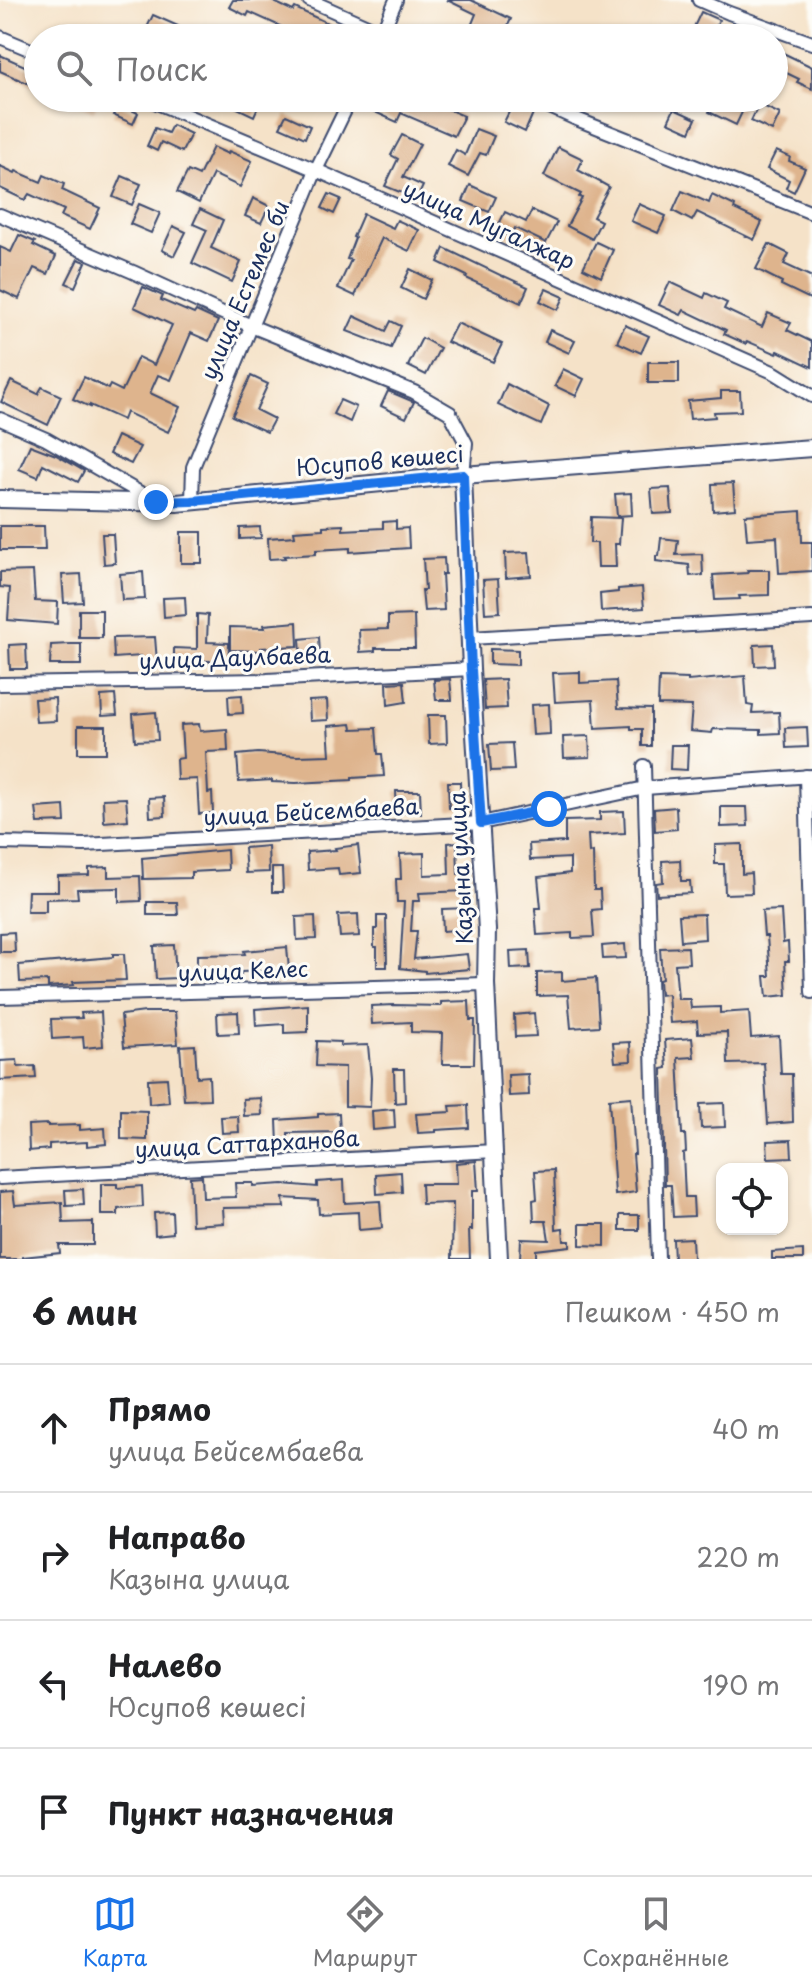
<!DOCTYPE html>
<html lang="ru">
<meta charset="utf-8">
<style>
body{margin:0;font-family:"Playpen Sans",sans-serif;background:#f6f6f6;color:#202124}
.controls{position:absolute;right:24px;bottom:24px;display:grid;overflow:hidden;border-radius:16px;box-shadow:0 2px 6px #0004}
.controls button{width:72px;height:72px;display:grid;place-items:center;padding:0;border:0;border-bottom:2px solid #e0e0e0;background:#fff;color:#202124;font:40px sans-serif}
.stop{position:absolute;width:24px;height:24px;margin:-18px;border:6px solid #1a73e8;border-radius:50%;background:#fff}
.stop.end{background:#1a73e8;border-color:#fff;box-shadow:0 2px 8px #0008}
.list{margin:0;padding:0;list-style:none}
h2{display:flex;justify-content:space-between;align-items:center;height:104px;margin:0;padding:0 32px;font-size:34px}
h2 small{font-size:26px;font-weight:400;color:#757577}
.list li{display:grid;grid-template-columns:52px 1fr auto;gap:24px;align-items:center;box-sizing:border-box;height:128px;padding:0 32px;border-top:2px solid #e0e0e0}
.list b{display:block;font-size:30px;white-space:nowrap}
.list p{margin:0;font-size:26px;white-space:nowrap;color:#757577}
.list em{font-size:26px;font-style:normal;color:#757577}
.icon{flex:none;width:44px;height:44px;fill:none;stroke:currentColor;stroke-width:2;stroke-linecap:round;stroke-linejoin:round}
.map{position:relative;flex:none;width:812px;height:1259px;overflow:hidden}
.search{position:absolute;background:#fff;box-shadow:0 2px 6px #0004;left:24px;right:24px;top:24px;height:88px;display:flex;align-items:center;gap:20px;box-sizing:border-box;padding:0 28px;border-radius:44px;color:#757577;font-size:30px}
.sheet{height:616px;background:#fff}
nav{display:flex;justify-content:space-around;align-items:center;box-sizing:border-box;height:112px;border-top:2px solid #e0e0e0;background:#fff;font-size:22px;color:#757577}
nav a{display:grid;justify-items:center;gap:4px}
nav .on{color:#1a73e8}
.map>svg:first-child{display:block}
</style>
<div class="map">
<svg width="812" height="1259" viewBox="0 0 812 1259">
<rect width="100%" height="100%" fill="#fdfcf7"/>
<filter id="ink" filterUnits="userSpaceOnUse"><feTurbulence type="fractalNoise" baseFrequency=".0125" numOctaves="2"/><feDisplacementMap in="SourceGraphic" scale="16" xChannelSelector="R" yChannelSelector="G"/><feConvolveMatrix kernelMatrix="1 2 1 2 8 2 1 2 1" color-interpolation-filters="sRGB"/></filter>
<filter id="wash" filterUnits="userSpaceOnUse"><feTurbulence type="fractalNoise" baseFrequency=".006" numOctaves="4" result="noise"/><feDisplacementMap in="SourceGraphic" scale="32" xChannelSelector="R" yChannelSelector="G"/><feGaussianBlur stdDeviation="1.8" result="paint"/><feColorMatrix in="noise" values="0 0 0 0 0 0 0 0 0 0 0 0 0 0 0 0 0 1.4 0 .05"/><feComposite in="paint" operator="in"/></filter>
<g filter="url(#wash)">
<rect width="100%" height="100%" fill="#f5e2c8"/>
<g id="blocks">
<g fill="#deb48d">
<polygon points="233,0 270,0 293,11 295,8 345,31 342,38 288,38 291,31 249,12 247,16 229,7"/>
<polygon points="447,0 471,0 511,19 502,38 485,38 469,31 476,14"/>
<polygon points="701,12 719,20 711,38 706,38 692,31"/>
<polygon points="153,15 178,26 172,38 142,38"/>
<polygon points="781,52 812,67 812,89 797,82 799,79 774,67"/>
<polygon points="0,55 29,68 31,64 38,67 38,88 0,71"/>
<polygon points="64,98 100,98 93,112"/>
<polygon points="236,98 262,98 254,116 233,106"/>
<polygon points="371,98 398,98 418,107 422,98 464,116 454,136 401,113 397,122 366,108"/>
<polygon points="715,98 721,98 744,108 736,125 709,112"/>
<polygon points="514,102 534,111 525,132 504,122"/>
<polygon points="118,104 138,113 133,124 113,115"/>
<polygon points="759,104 780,114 772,131 751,121"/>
<polygon points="674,109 696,119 690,132 668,122"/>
<polygon points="286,115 310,126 305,138 280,127"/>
<polygon points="172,125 191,134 182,152 161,142 157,151 147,146 155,128 168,133"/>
<polygon points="476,129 494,136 486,155 480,153 468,176 448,166 456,150 465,155"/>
<polygon points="402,135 420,144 403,177 423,186 417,199 385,186 398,159 391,155"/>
<polygon points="213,147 228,154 229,151 252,161 240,187 213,174 199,203 177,192 188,171 199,176"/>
<polygon points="558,147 583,159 578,170 609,187 593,217 601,221 592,239 567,226 582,198 579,197 581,194 544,176"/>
<polygon points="776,151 790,157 789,161 805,168 794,192 786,188 789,180 767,169"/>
<polygon points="0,166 15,173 16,171 41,182 44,175 64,184 62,190 100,208 90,229 61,216 64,210 29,194 25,200 0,188"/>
<polygon points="122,176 141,184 132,205 113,197"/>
<polygon points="470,185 496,197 489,212 463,201"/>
<polygon points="682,191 709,203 712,195 735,206 734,209 762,222 754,240 697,212 692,221 673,211"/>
<polygon points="329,194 341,199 334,214 322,208"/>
<polygon points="253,198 269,206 261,223 245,216"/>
<polygon points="139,204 160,213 151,233 130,224"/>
<polygon points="639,204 666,216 658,233 631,221"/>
<polygon points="200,209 223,220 211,248 241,262 232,282 192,263 207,230 193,224"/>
<polygon points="532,210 557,222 546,243 515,228 511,237 496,230 505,212 526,222"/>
<polygon points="363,214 393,228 397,220 419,230 409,251 382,238 355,296 338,288 351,260 347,259 355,238 353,237"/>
<polygon points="173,226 186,232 174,256 162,250"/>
<polygon points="19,235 35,242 33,245 56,256 48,274 34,268 19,299 0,290 0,247 11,252"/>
<polygon points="596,242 613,250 601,277 583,268"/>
<polygon points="769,244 789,254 784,264 812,277 812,294 810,299 781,285 782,282 756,269"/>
<polygon points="444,248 504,277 504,276 528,287 521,303 466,278 467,276 438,262"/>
<polygon points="78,259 86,262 75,287 66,283"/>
<polygon points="410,269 432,280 423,299 401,288"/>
<polygon points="670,282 704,298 706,293 727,303 724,309 762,327 768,313 791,323 787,330 812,342 812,367 778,351 777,354 747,341 746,344 724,334 726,330 684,310 681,315 659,305"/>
<polygon points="143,287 163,296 161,300 194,314 196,311 218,321 209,341 191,333 171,380 158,375 150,393 180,407 168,432 126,412 123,420 90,405 90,407 73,399 84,377 108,389 110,385 122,391 138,357 154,365 172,325 134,307"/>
<polygon points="546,289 564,297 558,310 540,301"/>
<polygon points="354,316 386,331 391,321 401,326 391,348 347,331"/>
<polygon points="457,323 502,344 493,362 447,342"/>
<polygon points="625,325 649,336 641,353 617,342"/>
<polygon points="550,330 575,341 569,353 545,342"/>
<polygon points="422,338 440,348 426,375 408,366"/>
<rect x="648" y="362" width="31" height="21"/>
<polygon points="563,369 584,379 576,396 555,386"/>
<polygon points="251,376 268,384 256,410 274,419 267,432 232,416"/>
<polygon points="11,381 38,394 42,387 61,396 48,425 1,402"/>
<polygon points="507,384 549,406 541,425 498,405"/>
<polygon points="388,391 414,402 406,418 381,406"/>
<polygon points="721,391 740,391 741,411 714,412 715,417 690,419 688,401 721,398"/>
<polygon points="340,400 356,407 350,422 333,414"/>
<polygon points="117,436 140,447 131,464 109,454"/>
<polygon points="30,445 56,455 84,471 78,482 43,464 38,477 19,469"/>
<polygon points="733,483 735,509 713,511 712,484"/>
<polygon points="670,488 672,513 653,514 651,489"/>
<polygon points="631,493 632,515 617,516 615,494"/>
<polygon points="801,511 802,542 812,542 812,571 779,573 777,537 747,539 745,515"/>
<polygon points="591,517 621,518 619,544 615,544 616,567 598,567 597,543 590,543"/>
<polygon points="396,521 396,529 408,528 409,548 350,552 350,548 316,550 316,554 284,556 285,558 269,559 268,538 295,536 294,531 323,529 323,526 343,525 343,530 383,528 383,522"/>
<polygon points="0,526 44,526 45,550 0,550"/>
<polygon points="260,527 261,538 240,539 240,528"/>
<rect x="181" y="532" width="21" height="31"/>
<polygon points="102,534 113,534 115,563 104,564"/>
<polygon points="661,538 678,540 676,555 702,554 703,575 690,576 689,565 656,561 656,556 659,556"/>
<polygon points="529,552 531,576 506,578 505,553"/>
<polygon points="444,558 445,574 442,574 444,610 424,611 422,590 425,590 423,559"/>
<polygon points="747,570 769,570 769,595 739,596 740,599 715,600 713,575 748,573"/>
<polygon points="33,571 35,601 58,602 57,624 8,620 10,588 0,587 0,572"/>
<polygon points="143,572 145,599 122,600 120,574"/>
<polygon points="81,574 83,602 64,603 62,575"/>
<polygon points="498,579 500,612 485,613 483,580"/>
<polygon points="642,587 644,608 601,611 600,594 618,592 618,589"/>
<polygon points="185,597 186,615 164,617 163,598"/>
<rect x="79" y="610" width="23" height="28"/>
<polygon points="197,614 208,615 207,642 229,643 228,664 210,664 210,661 174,660 174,648 197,649"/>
<polygon points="414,615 415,648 375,648 375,651 360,652 359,630 388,629 388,616"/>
<polygon points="297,622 298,646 261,648 261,651 230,650 230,627 265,628 264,625"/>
<polygon points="155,637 157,662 142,663 141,656 114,658 113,638"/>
<polygon points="319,637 320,654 301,655 300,639"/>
<polygon points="26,644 27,669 10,669 9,645"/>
<polygon points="71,644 81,644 81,665 50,665 51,645"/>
<polygon points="773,644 774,665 755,666 754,645"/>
<polygon points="490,649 518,650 518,665 490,664"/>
<polygon points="580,672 580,683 616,681 618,708 651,709 651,746 642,746 642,729 631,729 631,726 595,728 593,700 555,702 553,673"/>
<polygon points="745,676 747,705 753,706 752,713 779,712 780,733 761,734 761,730 713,729 712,733 690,731 692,706 658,705 659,678 688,679 688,681"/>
<polygon points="450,679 452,700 436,700 434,680"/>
<polygon points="505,679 507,708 485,709 483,680"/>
<polygon points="404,682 406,702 388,705 387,683"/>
<polygon points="115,695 117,715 102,716 101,696"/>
<polygon points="242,695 243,713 229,714 228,696"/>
<polygon points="55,698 56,721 36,722 34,699"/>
<polygon points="327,700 328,720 310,721 309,701"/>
<polygon points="549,704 550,734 533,735 531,705"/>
<polygon points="156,712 158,740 135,741 133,714"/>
<polygon points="428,715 446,715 447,743 429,744"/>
<polygon points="199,724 200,731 227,729 228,751 206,752 208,793 212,792 213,813 199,814 197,779 177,780 176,759 183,758 181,725"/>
<polygon points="351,724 352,729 376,728 378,754 382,754 384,776 352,778 352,780 296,783 272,782 272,780 239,782 237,755 258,753 297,756 330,755 328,726"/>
<rect x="78" y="726" width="28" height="27"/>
<polygon points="807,727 808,747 786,748 785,728"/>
<polygon points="589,736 590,757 564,758 563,737"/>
<polygon points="512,743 514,770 491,771 489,744"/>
<polygon points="671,745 688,745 687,770 670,769"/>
<polygon points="448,782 460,782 461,807 449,808"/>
<polygon points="396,791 420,791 421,813 397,813"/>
<polygon points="164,797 165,816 150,817 149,798"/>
<polygon points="126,798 128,820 104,822 103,799"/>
<polygon points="64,806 65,822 38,823 36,808"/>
<polygon points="676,807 677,829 655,831 654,809"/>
<polygon points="721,807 747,807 748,826 721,827"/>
<polygon points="624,811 625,833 588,835 589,853 593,852 594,890 600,890 601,909 592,910 594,937 572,938 572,933 537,935 535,908 541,908 538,877 570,873 570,858 530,860 529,844 565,842 565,821 600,820 600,812"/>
<polygon points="457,842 458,874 464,874 465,891 419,893 420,901 413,901 411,931 417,931 414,959 467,954 469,969 425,973 425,971 400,968 404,902 397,902 396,879 401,879 400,854 424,853 424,875 449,874 448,843"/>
<polygon points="742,844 742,874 751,873 752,893 725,894 724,864 715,864 715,845"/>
<polygon points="358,845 361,873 339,875 338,868 308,870 307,852 336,850 335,848"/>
<polygon points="268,846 269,872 246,873 244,848"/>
<polygon points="227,850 228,870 191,872 191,878 143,879 142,858"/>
<polygon points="680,860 681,881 690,881 691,893 657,895 656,883 663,882 662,861"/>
<polygon points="108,867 108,877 140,876 141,901 119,902 119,888 77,889 78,898 46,899 46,912 27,912 28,891 58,891 58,876 89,875 89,868"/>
<polygon points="272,868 282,868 283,892 272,892"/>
<polygon points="147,902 177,902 178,915 147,915"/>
<polygon points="467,908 468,929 443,931 442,909"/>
<polygon points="781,910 783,943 788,942 789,961 785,961 787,995 767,997 765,976 770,976 767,936 764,936 762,911"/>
<polygon points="358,914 359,936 340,937 338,915"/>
<polygon points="704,914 705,939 681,941 679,915"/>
<polygon points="315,916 316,939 297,940 296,917"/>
<polygon points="377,916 386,916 387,967 377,967 377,947 374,947 374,929 377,929"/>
<polygon points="14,932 15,952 0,952 0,933"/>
<polygon points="625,944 626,958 603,959 602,946"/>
<polygon points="174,945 176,978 156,979 154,946"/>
<polygon points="287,947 289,970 241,972 241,974 197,976 197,955 245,954 244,951"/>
<polygon points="688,947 689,963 675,964 678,999 690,999 691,1008 720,1007 720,1013 749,1011 751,1038 779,1036 781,1074 792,1074 793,1122 768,1124 764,1063 728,1064 727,1032 698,1033 697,1021 670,1023 668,994 660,995 659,980 662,979 660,948"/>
<polygon points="529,950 530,968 511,969 510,951"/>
<polygon points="113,954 124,954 126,980 73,982 74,985 48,987 48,981 20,982 19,965 113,957"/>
<polygon points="562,972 562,981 596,978 599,1026 571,1028 568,995 537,996 537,973"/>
<polygon points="469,1001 470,1020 475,1020 474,1064 442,1064 443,1033 411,1032 411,1022 372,1024 371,1006 394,1005 441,1006 441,1002"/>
<polygon points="308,1005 308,1032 284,1033 284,1024 256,1026 255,1009"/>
<polygon points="101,1012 103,1046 84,1048 83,1037 52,1039 51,1019 82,1018 81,1013"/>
<polygon points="145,1012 175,1012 178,1044 124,1047 121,1015"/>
<polygon points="238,1012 239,1033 218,1034 217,1013"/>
<polygon points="534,1013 536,1036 515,1037 514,1015"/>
<polygon points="692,1038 694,1057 678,1058 682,1134 685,1134 686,1152 683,1153 685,1197 693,1197 694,1216 673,1217 671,1185 665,1185 662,1069 667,1068 665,1040"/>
<polygon points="317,1041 341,1042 340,1046 368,1045 371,1078 370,1107 345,1106 345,1067 316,1066"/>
<polygon points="630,1042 631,1061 615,1062 613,1043"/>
<polygon points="195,1045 197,1077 209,1076 210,1099 184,1100 180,1046"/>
<polygon points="17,1060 18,1067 35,1066 36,1078 0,1080 0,1061"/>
<polygon points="394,1069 404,1069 405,1102 395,1103"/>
<polygon points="528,1074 529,1095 509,1096 508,1075"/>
<polygon points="167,1078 169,1102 149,1104 148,1079"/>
<polygon points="631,1097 635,1154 633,1154 636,1192 615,1195 609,1099"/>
<polygon points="261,1098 262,1115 244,1116 243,1099"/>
<polygon points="724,1103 725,1127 701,1128 700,1104"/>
<polygon points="468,1105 469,1128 436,1130 436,1132 418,1133 416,1114 451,1112 450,1106"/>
<polygon points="394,1109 395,1128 373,1130 372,1111"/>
<polygon points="121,1110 147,1111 147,1140 121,1139"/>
<polygon points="339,1113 340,1132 288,1133 288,1144 278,1145 277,1120 318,1117 318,1114"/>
<polygon points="238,1116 239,1132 222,1133 221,1117"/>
<polygon points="48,1124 48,1126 80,1125 80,1130 105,1128 106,1144 87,1146 87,1142 49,1144 49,1149 29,1151 28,1125"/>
<polygon points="791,1140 792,1157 768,1158 767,1141"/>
<polygon points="476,1161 478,1191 472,1191 472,1230 469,1230 470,1259 452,1259 453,1203 422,1204 421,1184 457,1184 456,1163"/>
<polygon points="554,1170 556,1229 563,1228 564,1241 570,1241 570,1246 536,1250 536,1259 520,1259 521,1239 549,1240 546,1221 534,1221 533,1200 537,1199 535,1171"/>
<polygon points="401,1172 402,1192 377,1194 376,1174"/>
<polygon points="202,1176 203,1198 236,1197 235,1183 253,1183 253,1186 283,1184 317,1187 317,1182 344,1180 345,1203 380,1201 382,1228 359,1230 358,1212 319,1214 318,1200 283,1198 284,1207 223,1208 224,1223 192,1225 190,1177"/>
<polygon points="101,1184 117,1184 117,1188 142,1186 143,1207 118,1209 118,1215 101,1215"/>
<polygon points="83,1189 84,1205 66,1206 65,1190"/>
<polygon points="13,1191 15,1205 62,1202 63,1223 93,1222 93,1245 59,1245 60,1253 23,1257 23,1259 0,1259 0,1192"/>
<polygon points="172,1212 173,1233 155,1235 154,1213"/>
<rect x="620" y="1215" width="19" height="15"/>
<polygon points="580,1224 605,1224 605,1246 580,1245"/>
<polygon points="692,1238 693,1259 674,1259 673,1239"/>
<polygon points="803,1250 803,1259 772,1259 772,1252"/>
</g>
</g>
</g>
<g filter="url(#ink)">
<use href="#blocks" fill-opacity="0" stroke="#3c4a6e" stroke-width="2"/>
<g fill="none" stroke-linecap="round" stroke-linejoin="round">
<defs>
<g id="minor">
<polyline points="309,0 394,38"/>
<polyline points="699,0 729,13 812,43"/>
<polyline points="0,37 38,53"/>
<polyline points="380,37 396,0"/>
<polyline points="145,98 316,170 775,373 812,396"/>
<polyline points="530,98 574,118 812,213"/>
<polyline points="0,215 133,272 251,326 414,392 450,413 466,443 463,475"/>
<polyline points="0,419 46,439 156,502"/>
<polyline points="192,501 193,467 316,170 351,98"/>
<polyline points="470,638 812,618"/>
<polyline points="0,684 267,680 471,669"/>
<polyline points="644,766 658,1259"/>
<polyline points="806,776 812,992"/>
<polyline points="0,843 84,845 481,823 645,788 812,776"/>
<polyline points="0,997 486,984"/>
<polyline points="0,1178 495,1151"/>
</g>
<g id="tertiary">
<polyline points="463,475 471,669 487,930 486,984 499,1259"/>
<polyline points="0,499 177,503 463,475 812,448"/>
</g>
</defs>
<use href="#minor" stroke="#3c4a6e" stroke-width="16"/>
<use href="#tertiary" stroke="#3c4a6e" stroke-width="20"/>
<use href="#minor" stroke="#fff" stroke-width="12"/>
<use href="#tertiary" stroke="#fff" stroke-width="16"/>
</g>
</g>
<g fill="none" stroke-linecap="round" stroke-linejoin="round" filter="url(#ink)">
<polyline stroke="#1a73e8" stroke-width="10" points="156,502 192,501 463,475 471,669 481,823 549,809"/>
</g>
<g text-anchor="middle" stroke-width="6" stroke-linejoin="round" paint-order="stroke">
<g font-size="22" fill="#1b2f5e" stroke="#fdfcf7">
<text transform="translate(489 225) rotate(24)" y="8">улица Мугалжар</text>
<text transform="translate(245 290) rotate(-67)" y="8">улица Естемес би</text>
<text transform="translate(380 461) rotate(-5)" y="8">Юсупов көшесі</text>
<text transform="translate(235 658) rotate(-2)" y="8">улица Даулбаева</text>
<text transform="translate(311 812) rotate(-3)" y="8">улица Бейсембаева</text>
<text transform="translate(461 868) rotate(-93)" y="8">Казына улица</text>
<text transform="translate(243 971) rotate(-2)" y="8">улица Келес</text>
<text transform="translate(247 1144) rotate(-3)" y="8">улица Саттарханова</text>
</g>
</g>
</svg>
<div class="controls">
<button><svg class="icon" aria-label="locate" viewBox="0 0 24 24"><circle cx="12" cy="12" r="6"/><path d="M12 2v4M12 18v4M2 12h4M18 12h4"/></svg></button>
</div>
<div class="stop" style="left:549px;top:809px"></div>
<div class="stop end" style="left:156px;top:502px"></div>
<div class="search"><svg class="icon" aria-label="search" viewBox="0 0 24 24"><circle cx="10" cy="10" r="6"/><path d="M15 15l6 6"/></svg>Поиск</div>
</div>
<section class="sheet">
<h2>6 мин<small>Пешком · 450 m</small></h2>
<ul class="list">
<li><svg class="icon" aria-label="ahead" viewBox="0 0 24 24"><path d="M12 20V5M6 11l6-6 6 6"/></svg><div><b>Прямо</b><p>улица Бейсембаева</p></div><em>40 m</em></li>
<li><svg class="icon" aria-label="right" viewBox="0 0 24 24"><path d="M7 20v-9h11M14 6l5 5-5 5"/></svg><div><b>Направо</b><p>Казына улица</p></div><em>220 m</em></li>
<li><svg class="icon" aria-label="left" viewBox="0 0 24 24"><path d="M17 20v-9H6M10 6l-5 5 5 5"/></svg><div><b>Налево</b><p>Юсупов көшесі</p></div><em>190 m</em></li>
<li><svg class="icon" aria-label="arrive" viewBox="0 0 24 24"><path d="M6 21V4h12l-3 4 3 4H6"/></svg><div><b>Пункт назначения</b></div></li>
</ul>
</section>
<nav>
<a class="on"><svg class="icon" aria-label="map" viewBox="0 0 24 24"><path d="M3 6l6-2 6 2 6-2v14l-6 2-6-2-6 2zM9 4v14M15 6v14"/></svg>Карта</a>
<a><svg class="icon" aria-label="directions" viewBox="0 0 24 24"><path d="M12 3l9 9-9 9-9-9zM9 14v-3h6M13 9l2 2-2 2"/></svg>Маршрут</a>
<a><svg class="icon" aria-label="saved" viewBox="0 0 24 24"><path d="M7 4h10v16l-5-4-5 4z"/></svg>Сохранённые</a>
</nav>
